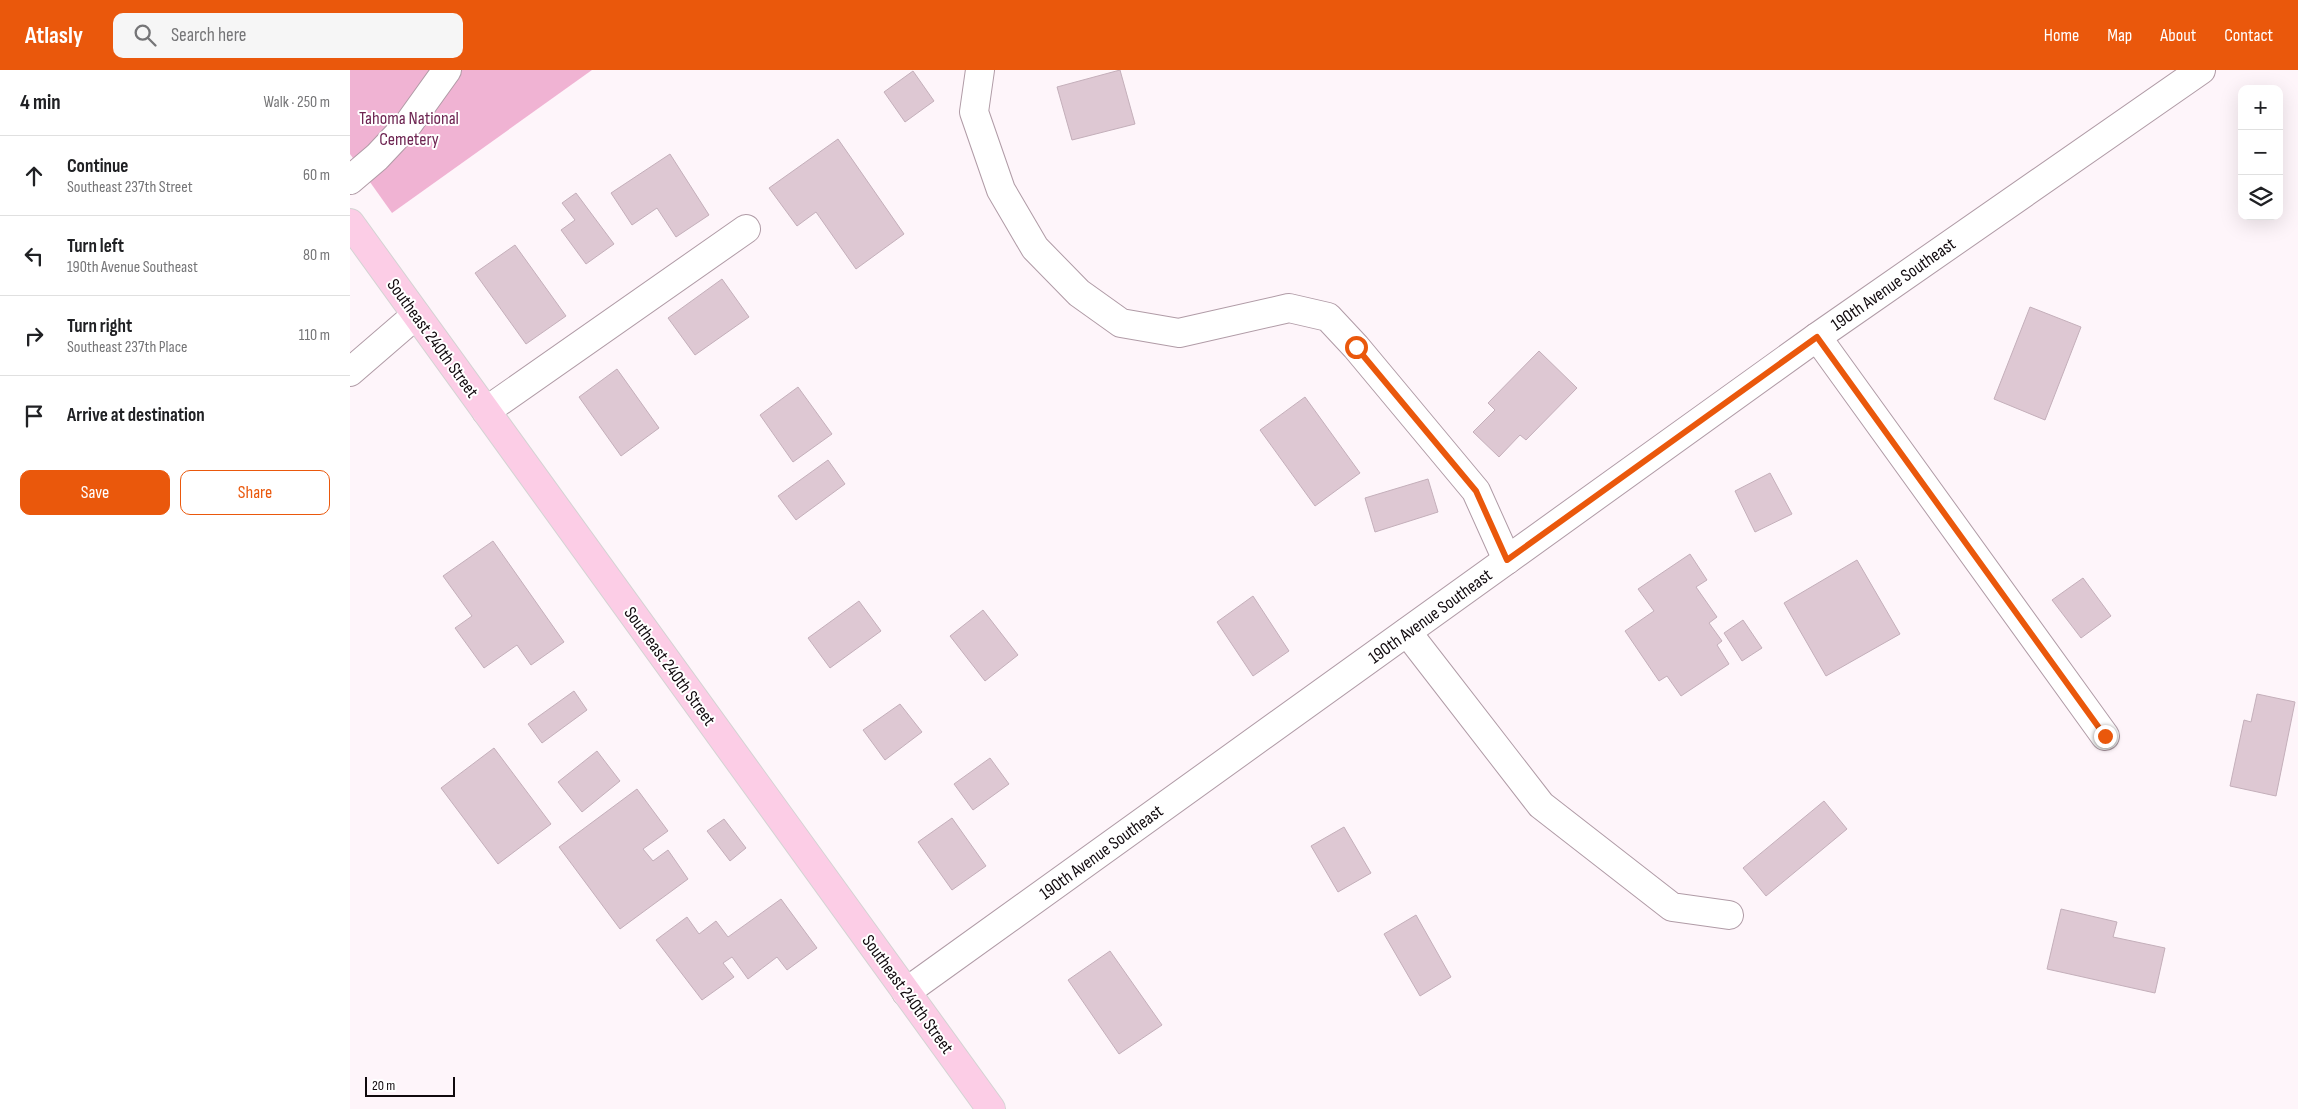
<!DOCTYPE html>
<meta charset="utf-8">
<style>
body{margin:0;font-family:"Sofia Sans Condensed",sans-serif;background:#f6f6f6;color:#202124}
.controls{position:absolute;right:15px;top:15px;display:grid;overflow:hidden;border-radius:10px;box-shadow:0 5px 20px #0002}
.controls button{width:45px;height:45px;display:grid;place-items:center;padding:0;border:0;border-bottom:1px solid #e0e0e0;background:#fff;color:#202124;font:25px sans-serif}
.scale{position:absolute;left:15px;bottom:12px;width:90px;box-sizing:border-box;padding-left:5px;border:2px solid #10090d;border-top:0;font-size:14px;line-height:18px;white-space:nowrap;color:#10090d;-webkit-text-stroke:4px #fff;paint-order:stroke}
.stop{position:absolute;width:15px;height:15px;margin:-11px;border:4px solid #ea580c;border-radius:50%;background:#fff}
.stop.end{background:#ea580c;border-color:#fff;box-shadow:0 1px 5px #0008}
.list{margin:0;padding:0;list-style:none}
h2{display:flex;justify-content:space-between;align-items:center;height:65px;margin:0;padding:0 20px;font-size:21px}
h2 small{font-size:16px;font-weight:400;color:#757577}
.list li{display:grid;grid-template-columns:32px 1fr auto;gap:15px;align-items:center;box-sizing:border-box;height:80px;padding:0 20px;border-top:1px solid #e0e0e0}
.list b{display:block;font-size:19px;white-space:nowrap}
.list p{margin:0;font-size:16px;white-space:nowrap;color:#757577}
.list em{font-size:16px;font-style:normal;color:#757577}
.actions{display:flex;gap:10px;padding:15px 20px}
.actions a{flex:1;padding:11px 0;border:1px solid #ea580c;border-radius:10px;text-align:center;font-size:18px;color:#ea580c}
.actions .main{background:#ea580c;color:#fff}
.icon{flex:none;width:28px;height:28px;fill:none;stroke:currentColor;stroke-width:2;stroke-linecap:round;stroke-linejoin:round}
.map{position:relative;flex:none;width:1948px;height:1039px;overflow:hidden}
header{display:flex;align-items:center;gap:30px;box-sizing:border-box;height:70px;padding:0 25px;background:#ea580c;color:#fff}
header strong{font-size:24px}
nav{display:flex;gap:28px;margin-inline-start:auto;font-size:18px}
.search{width:350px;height:45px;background:#f6f6f6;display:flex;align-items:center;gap:12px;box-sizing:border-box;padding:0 18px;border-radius:10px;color:#757577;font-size:19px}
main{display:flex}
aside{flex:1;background:#fff}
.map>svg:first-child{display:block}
</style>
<header>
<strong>Atlasly</strong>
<div class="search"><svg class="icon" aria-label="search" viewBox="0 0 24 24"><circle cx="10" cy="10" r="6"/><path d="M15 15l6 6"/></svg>Search here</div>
<nav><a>Home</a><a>Map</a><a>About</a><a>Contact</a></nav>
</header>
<main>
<aside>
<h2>4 min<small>Walk · 250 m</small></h2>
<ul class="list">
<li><svg class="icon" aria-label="ahead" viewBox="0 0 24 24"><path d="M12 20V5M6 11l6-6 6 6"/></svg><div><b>Continue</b><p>Southeast 237th Street</p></div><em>60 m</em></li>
<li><svg class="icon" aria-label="left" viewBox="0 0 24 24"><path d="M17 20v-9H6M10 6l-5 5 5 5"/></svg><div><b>Turn left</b><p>190th Avenue Southeast</p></div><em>80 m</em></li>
<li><svg class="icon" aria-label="right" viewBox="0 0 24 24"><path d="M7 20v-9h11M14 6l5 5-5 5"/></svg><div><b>Turn right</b><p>Southeast 237th Place</p></div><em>110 m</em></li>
<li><svg class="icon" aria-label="arrive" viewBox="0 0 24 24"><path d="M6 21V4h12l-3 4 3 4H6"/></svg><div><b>Arrive at destination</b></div></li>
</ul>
<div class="actions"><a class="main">Save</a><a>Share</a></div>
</aside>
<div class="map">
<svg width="1948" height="1039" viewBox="0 0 1948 1039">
<rect width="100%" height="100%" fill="#fef5fa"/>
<polygon fill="#f0b3d3" points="0,0 242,0 42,143 0,84"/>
<g fill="#dec8d3" stroke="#c4afba">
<polygon points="770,0 785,54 722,70 707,17"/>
<polygon points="563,1 584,31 555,52 534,22"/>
<polygon points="488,69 554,164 506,199 466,142 447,156 419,118"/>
<polygon points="320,84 359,145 326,167 307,138 282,155 261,123"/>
<polygon points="226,123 264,174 236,194 211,160 225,150 212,133"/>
<polygon points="165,175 216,246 176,274 125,203"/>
<polygon points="372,209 399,247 345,285 318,248"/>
<polygon points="1680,237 1731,257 1695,350 1644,329"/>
<polygon points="1189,281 1227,318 1176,370 1170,365 1149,387 1123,362 1145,340 1138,333"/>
<polygon points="267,299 309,358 271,386 229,327"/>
<polygon points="448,317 482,364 443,392 410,345"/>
<polygon points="955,327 1010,403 965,436 910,360"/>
<polygon points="478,390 495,414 446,450 428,426"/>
<polygon points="1420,403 1442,444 1405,462 1385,421"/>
<polygon points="1078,409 1088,442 1025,462 1015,428"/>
<polygon points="143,471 214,572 181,595 167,575 134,598 105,558 122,546 93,506"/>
<polygon points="1340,484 1357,510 1346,517 1367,547 1359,553 1372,571 1367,575 1379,594 1331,626 1317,606 1309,611 1275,561 1304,541 1288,519"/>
<polygon points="1507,490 1550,564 1476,606 1434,533"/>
<polygon points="1733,508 1761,546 1731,568 1702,530"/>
<polygon points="903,526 939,581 903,606 867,552"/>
<polygon points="509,531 531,561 480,598 458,568"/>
<polygon points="633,540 668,585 635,611 600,566"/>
<polygon points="1393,550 1412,578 1392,591 1374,563"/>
<polygon points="224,621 237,640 192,673 178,654"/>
<polygon points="1907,624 1945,632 1926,726 1880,716 1894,650 1901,652"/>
<polygon points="550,634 572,662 535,690 513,660"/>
<polygon points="144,678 201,754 148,794 91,718"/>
<polygon points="247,681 270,711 232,742 208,712"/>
<polygon points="640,688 659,714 623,740 604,714"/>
<polygon points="287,719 318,761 293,779 303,791 318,780 338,809 270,859 209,777"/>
<polygon points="1474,731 1497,759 1416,826 1393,798"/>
<polygon points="602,748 636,796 602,820 568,772"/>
<polygon points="374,749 396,778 380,791 357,761"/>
<polygon points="994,757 1021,803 988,822 961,776"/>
<polygon points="431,829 467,878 437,900 427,887 398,909 382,887 373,893 384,907 352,930 306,870 337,847 349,864 366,851 378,867"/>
<polygon points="1711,839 1767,852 1763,867 1815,878 1805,923 1697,899"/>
<polygon points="1066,845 1101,907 1070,926 1034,864"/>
<polygon points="760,881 812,955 769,984 718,910"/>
</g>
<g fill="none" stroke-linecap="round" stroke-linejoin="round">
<defs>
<g id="minor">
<polyline points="630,0 624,42 651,120 685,178 729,223 771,253 829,263 939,238 978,247 1006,277 1126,421 1157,490"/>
<polyline points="0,110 27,87 59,53 97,0"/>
<polyline points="1467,267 1755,666"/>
<polyline points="0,302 66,245"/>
<polyline points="136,341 396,159"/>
<polyline points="1057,562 1191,735 1322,837 1379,845"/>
<polyline points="556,922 1467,267 1851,0"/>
</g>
<polyline id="major" points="0,153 641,1039"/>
</defs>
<use href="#minor" stroke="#b09ba6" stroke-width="30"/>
<use href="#major" stroke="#d4d3d3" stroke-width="30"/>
<use href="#minor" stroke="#fff" stroke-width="28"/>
<use href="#major" stroke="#fccde6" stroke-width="28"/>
</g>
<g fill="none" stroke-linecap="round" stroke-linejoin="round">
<polyline stroke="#ea580c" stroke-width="6" points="1006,277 1126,421 1157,490 1467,267 1755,666"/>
</g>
<g text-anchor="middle" stroke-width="4" stroke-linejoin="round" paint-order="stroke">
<g font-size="18" fill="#6e2552" stroke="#fff">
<text x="59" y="54">Tahoma National<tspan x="59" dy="21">Cemetery</tspan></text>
</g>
<g font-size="18" fill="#10090d" stroke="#fff">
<text transform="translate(1543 214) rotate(-35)" y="6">190th Avenue Southeast</text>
<text transform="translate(83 268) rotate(54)" y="6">Southeast 240th Street</text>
<text transform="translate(1080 546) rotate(-36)" y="6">190th Avenue Southeast</text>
<text transform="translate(320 596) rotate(54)" y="6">Southeast 240th Street</text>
<text transform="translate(751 782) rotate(-36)" y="6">190th Avenue Southeast</text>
<text transform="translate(558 924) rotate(54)" y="6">Southeast 240th Street</text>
</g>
</g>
</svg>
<div class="controls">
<button>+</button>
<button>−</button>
<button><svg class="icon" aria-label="layers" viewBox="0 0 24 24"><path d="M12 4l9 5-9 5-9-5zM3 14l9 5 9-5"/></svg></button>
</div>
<div class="scale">20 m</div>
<div class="stop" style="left:1006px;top:277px"></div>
<div class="stop end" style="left:1755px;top:666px"></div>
</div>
</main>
